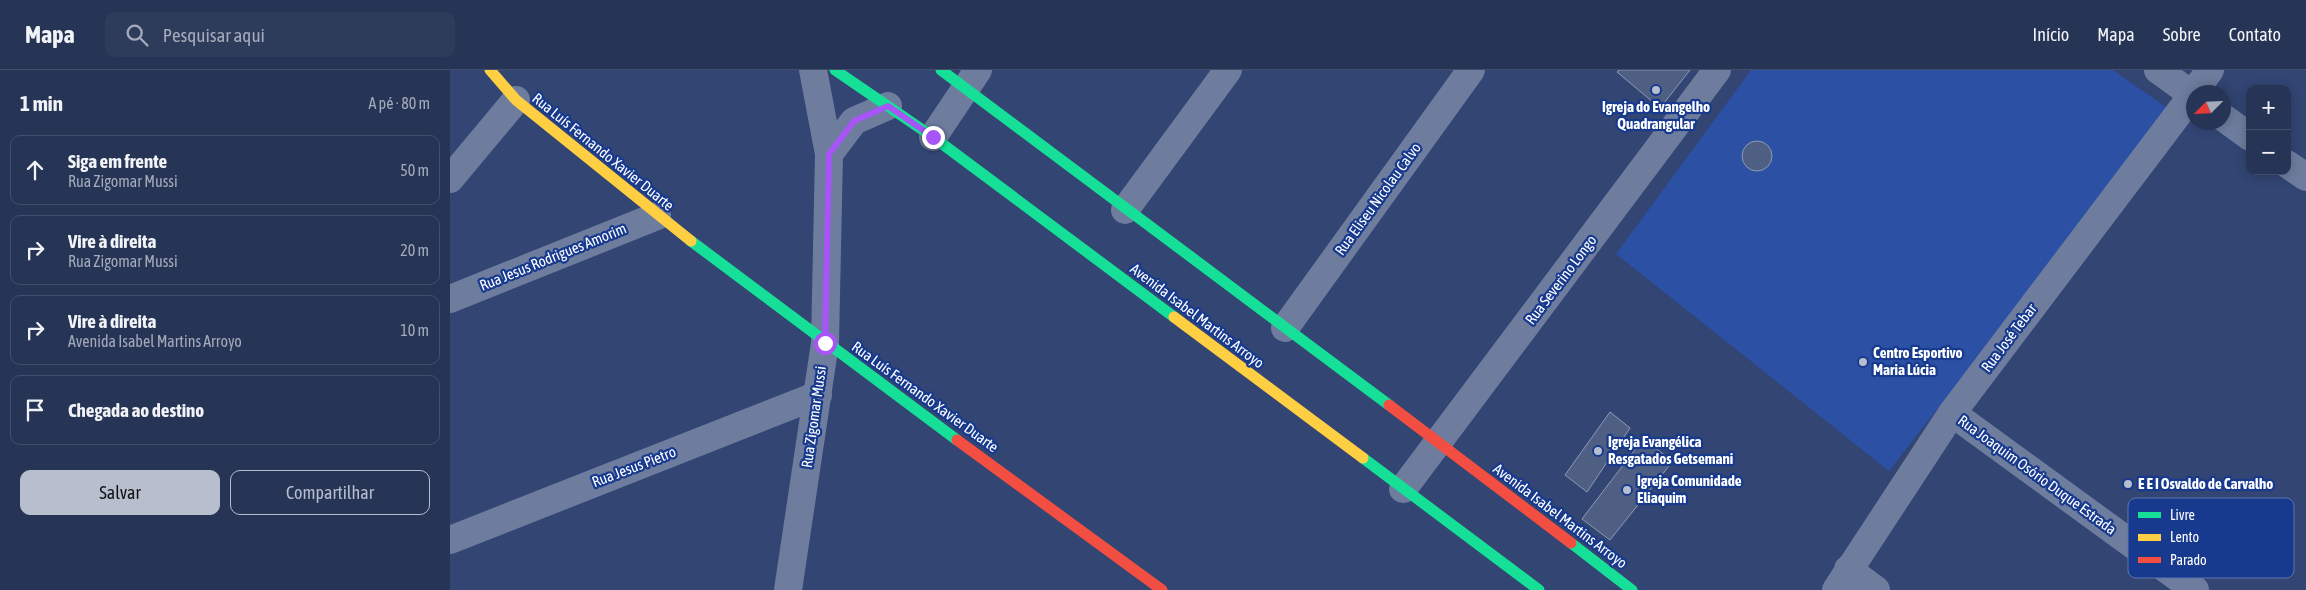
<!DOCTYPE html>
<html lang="pt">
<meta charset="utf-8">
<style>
body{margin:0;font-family:"Asap Condensed",sans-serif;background:#2e3c5c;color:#f1f3f6}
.controls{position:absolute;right:15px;top:15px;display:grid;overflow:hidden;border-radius:10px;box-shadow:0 2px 12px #0003}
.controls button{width:45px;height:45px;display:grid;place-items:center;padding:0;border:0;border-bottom:1px solid #424f6c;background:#263456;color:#f1f3f6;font:25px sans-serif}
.compass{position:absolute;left:1736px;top:15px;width:45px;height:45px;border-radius:50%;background:#263456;box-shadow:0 2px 12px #0003;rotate:246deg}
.stop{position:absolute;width:15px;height:15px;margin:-11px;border:4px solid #a855f7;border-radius:50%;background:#fff}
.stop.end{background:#a855f7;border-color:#fff;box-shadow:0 1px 5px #0008}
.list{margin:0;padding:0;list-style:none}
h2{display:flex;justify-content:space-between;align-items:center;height:65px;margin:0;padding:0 20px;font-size:21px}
h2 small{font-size:16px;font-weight:400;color:#a4aab9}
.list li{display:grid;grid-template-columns:32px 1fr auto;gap:15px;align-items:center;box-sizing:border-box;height:70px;margin:0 10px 10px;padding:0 10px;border:1px solid #424f6c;border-radius:10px}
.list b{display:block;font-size:19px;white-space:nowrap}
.list p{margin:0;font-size:16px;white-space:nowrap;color:#a4aab9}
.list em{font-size:16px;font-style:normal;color:#a4aab9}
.actions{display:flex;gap:10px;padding:15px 20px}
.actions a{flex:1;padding:11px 0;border:1px solid #b7bece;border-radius:10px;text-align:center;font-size:18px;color:#b7bece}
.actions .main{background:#b7bece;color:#111}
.icon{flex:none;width:28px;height:28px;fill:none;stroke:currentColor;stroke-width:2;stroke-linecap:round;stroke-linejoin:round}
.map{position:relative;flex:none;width:1856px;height:520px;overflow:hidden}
header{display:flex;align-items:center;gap:30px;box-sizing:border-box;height:70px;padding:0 25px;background:#263456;border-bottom:1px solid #424f6c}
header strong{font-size:24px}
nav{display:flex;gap:28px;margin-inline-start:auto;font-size:18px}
.search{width:350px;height:45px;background:#2e3c5c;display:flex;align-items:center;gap:12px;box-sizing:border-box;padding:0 18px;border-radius:10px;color:#a4aab9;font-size:19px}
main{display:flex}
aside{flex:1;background:#263456}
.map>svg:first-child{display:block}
</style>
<header>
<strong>Mapa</strong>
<div class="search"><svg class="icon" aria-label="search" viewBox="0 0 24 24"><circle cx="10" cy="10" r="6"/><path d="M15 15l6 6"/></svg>Pesquisar aqui</div>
<nav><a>Início</a><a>Mapa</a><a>Sobre</a><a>Contato</a></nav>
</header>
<main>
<aside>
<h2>1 min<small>A pé · 80 m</small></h2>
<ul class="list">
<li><svg class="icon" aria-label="ahead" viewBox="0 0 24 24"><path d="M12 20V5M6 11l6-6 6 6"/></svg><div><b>Siga em frente</b><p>Rua Zigomar Mussi</p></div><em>50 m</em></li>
<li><svg class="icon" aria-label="right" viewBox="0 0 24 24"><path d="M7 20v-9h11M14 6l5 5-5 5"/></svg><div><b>Vire à direita</b><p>Rua Zigomar Mussi</p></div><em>20 m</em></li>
<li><svg class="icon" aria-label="right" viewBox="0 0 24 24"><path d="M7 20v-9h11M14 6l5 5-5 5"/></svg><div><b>Vire à direita</b><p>Avenida Isabel Martins Arroyo</p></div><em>10 m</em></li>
<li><svg class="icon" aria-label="arrive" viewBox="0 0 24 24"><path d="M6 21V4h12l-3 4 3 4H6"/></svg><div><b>Chegada ao destino</b></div></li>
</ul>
<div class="actions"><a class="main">Salvar</a><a>Compartilhar</a></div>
</aside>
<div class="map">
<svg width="1856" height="520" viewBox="0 0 1856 520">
<rect width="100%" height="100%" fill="#324573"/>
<polygon fill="#2b50a4" points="1301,0 1663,0 1720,40 1439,401 1166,184"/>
<g fill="#4f5e83" stroke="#8e9ab5">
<polygon points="1169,0 1240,0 1210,38 1167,2"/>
<circle cx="1307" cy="86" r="15"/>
<polygon points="1160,342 1180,358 1137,422 1115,405"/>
<polygon points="1193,369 1223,391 1160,470 1132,449"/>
</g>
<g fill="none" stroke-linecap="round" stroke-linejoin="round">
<g stroke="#6e7d9e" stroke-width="28">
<polyline points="1708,0 1744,26"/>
<polyline points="1744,22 1760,0"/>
<polyline points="1774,48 1800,67"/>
<polyline points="483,67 528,0"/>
<polyline points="379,84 404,51 438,36"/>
<polyline points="1837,94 1856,107"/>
<polyline points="0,109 66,30"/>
<polyline points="675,140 778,0"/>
<polyline points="0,229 207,146"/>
<polyline points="835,258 1021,0"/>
<polyline points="1502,343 1745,520"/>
<polyline points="953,419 1267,0"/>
<polyline points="0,470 368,325"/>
<polyline points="1398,499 1426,520"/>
<polyline points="338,520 375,273 379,84 363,0"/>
<polyline points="1386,520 1502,343 1744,23"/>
</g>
<g stroke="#16e098" stroke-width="11">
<polyline points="385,0 483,67 724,247"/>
<polyline points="491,0 939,335"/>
<polyline points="241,171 507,370"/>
<polyline points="913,388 1089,520"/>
<polyline points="1121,473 1182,520"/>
</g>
<g stroke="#ffcf43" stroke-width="11">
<polyline points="40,0 66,30 241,171"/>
<polyline points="724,247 913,388"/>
</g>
<g stroke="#f24e42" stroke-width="11">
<polyline points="939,335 1121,473"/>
<polyline points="507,370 712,520"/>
</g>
</g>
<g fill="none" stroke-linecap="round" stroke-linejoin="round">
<polyline stroke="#a855f7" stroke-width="6" points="375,273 379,84 404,51 438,36 483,67"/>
</g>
<g fill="#b7bece" stroke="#173a8e" stroke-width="2">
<circle cx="1206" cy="20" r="5"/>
<circle cx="1413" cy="292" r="5"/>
<circle cx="1148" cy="381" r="5"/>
<circle cx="1678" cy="414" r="5"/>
<circle cx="1177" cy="420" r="5"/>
</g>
<g text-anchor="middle" stroke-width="4.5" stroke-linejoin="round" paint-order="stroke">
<g font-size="15" font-weight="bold" fill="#fff" stroke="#173a8e" text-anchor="start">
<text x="1206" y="42" text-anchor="middle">Igreja do Evangelho<tspan x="1206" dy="17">Quadrangular</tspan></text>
<text x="1423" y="288">Centro Esportivo<tspan x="1423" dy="17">Maria Lúcia</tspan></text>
<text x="1158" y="377">Igreja Evangélica<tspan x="1158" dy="17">Resgatados Getsemani</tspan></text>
<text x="1187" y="416">Igreja Comunidade<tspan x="1187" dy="17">Eliaquim</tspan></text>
<text x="1688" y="419">E E I Osvaldo de Carvalho</text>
</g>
<g font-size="15" fill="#fff" stroke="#173a8e">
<text transform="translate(153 82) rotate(39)" y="5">Rua Luís Fernando Xavier Duarte</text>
<text transform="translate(928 129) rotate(-54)" y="5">Rua Eliseu Nicolau Calvo</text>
<text transform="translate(103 187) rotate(-22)" y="5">Rua Jesus Rodrigues Amorim</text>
<text transform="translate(1111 210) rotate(-53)" y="5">Rua Severino Longo</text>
<text transform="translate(747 246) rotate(37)" y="5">Avenida Isabel Martins Arroyo</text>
<text transform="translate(1559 268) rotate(-53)" y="5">Rua José Tebar</text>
<text transform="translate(475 327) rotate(36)" y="5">Rua Luís Fernando Xavier Duarte</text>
<text transform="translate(364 347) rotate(-82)" y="5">Rua Zigomar Mussi</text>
<text transform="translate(184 397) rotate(-21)" y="5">Rua Jesus Pietro</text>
<text transform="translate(1587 405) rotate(36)" y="5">Rua Joaquim Osório Duque Estrada</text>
<text transform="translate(1110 446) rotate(37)" y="5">Avenida Isabel Martins Arroyo</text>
</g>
</g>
<rect x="1678" y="428" width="166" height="80" rx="8" fill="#173a8e" stroke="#5d75b0" stroke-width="1"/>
<rect x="1688" y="442" width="23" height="6" fill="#16e098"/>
<rect x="1688" y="464" width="23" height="7" fill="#ffcf43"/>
<rect x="1688" y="487" width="23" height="6" fill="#f24e42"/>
<g font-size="14" fill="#fff">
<text x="1720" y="450">Livre</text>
<text x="1720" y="472">Lento</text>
<text x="1720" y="495">Parado</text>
</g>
</svg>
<div class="controls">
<button>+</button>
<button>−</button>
</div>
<svg class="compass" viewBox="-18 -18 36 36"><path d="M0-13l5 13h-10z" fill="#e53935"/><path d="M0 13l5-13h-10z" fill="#a4aab9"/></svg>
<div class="stop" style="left:375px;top:273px"></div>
<div class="stop end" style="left:483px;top:67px"></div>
</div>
</main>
